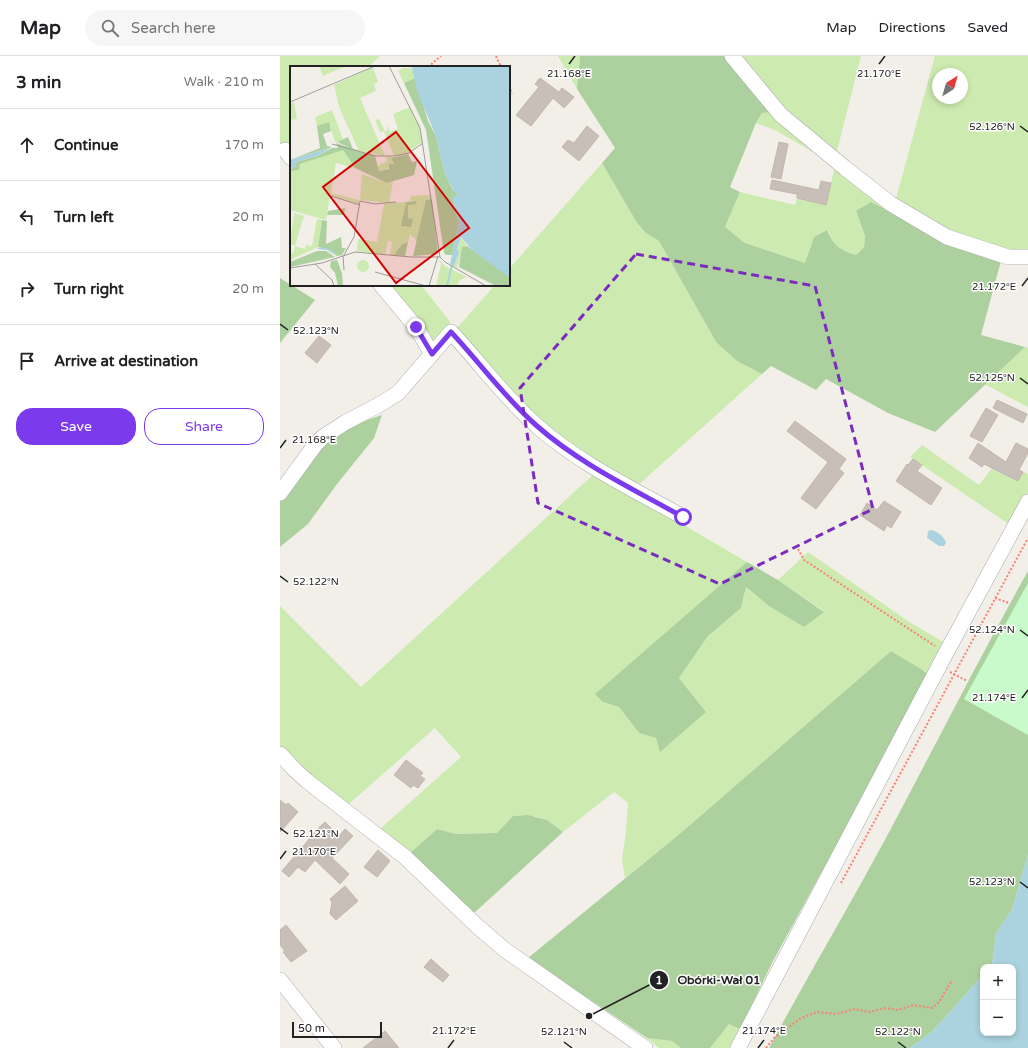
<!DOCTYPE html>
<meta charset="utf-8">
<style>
body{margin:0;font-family:"Varela Round",sans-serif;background:#f6f6f6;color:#202124}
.controls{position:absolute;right:12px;bottom:12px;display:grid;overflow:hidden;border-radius:8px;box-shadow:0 2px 6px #0003}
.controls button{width:36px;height:36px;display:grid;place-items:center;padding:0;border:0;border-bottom:1px solid #e0e0e0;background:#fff;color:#202124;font:20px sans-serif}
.compass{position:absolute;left:652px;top:12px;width:36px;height:36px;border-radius:50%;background:#fff;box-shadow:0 2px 6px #0003;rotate:37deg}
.scale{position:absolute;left:12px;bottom:10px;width:90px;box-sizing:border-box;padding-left:4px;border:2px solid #222;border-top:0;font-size:11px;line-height:14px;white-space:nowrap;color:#222;-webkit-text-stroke:3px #fff;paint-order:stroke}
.stop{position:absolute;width:12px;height:12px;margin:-9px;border:3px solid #7c3aed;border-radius:50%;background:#fff}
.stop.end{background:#7c3aed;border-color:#fff;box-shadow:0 1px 4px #0008}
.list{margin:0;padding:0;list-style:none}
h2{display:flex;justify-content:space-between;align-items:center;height:52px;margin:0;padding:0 16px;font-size:17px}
h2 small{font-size:13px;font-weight:400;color:#757577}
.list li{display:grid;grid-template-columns:26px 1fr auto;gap:12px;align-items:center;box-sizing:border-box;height:72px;padding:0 16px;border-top:1px solid #e0e0e0}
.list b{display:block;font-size:15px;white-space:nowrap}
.list em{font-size:13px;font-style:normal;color:#757577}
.actions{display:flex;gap:8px;padding:12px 16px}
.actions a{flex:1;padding:9px 0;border:1px solid #7c3aed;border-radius:16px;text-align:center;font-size:14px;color:#7c3aed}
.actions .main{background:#7c3aed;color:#fff}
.icon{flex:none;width:22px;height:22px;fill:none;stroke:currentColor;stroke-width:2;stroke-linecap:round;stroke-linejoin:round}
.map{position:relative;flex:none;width:748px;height:992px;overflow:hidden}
header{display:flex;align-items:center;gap:24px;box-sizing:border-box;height:56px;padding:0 20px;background:#fff;border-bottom:1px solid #e0e0e0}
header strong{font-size:19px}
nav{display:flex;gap:22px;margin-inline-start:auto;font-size:14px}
.search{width:280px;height:36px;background:#f6f6f6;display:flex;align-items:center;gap:10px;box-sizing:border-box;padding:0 14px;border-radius:22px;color:#757577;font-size:15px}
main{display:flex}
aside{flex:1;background:#fff}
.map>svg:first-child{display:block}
</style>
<header>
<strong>Map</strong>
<div class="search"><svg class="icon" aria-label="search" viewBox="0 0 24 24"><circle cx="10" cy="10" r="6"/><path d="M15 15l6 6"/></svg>Search here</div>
<nav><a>Map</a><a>Directions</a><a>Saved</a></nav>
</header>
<main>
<aside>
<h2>3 min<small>Walk · 210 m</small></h2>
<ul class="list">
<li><svg class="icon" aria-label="ahead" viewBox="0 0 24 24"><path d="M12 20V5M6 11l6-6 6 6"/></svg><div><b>Continue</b></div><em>170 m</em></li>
<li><svg class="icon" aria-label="left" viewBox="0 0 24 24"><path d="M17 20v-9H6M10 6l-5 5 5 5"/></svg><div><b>Turn left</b></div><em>20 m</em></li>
<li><svg class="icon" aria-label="right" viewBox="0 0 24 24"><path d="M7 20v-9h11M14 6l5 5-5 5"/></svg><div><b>Turn right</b></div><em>20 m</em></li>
<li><svg class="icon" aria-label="arrive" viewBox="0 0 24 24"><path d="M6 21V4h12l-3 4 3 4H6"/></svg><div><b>Arrive at destination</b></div></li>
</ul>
<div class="actions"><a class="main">Save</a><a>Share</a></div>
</aside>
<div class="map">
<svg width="748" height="992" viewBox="0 0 748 992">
<rect width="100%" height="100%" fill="#f2efe9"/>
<g fill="#cdebb0" fill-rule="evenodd">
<polygon points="0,0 100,0 88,11 11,11 11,97 0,93"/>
<polygon points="278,0 300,0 297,33"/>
<polygon points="459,0 581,0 556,99 500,52"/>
<path d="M655 0H748V195L724 194 668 178 615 146ZM658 18H682V42H658Z"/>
<polygon points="492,56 543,102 495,74 476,67 482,57"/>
<polygon points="322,107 357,167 366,177 379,185 436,286 457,305 482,318 355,432 306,402 251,357 176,273 215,229 229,229 229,213"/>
<path d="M560 112 632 167 576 156 585 180 584 191 576 199C560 194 554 190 548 174L534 181 525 207 465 187 445 171 460 136 515 149 517 142 546 149 554 114Z"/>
<polygon points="107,229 141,229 171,267 152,290"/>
<polygon points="745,291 748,292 748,351 704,328"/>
<polygon points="642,389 699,429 712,412 717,402 748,418 748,437 730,469 630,401"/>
<path d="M315 417 467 506 323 646 339 651 359 677 376 682 426 656 399 622 428 580 461 552 466 531 489 550 544 555 498 524 528 496 631 567 665 587 647 618 641 613 611 595 403 775 345 822 342 803 346 776 348 747 334 736 283 776C264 761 257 758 233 760L217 777 176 778 157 773 129 798 100 773 181 701 155 672 69 748 6 699 0 692V550L81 631Z"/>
<polygon points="449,967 460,973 449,992 430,992"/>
<polygon points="367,982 392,985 401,992 379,992"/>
</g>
<g fill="#add19e">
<path d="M300 0H445L492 56 482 57 476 67 450 131 460 136 445 171 465 187 525 207 534 181 547 174C554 190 560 194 576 199L584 191 585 180 576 155 591 146 632 167 721 205 701 279 745 291 655 376 608 357 546 323 536 334 491 310 482 318 457 305 436 286 379 185 366 177 357 167 322 107 335 92 297 33Z"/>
<polygon points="0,222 35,244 0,287"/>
<polygon points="102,359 94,382 57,428 28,468 0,491 0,442 41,388 72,369"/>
<polygon points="467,506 498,524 544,556 524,571 489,550 466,531 461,552 428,580 399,622 426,656 380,696 376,682 359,677 339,651 323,646 315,638"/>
<path d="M748 515V799L732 854 716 877 712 909 710 911H703V919L653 975 630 992H489C527 921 569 851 607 780 654 692 699 602 748 515Z"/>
<polygon points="611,595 641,613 649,619 492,907 460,973 449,968 430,992 401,992 392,985 367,982 248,902 403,775"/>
<polygon points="248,759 267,764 283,776 193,858 129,798 157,773 176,778 217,777 233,760"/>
</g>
<polygon fill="#c8facc" points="748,527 748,679 684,643"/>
<g fill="#aad3df">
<path d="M650 474C656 474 665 481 666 487L664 490H659L647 482 648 476Z"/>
<polygon points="748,799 748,992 630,992 653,975 703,919 703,977 733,977 733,911 710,911 712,909 716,877 732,854"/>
</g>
<g fill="#c7bfb8" stroke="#c4b6ab">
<polygon points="260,22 279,36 282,32 294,41 284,52 273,42 251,70 236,59 259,31 255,28"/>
<polygon points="307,70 319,80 299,105 282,91 288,84 294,87"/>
<polygon points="499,86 508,88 501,123 491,121"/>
<polygon points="492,124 539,134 541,125 551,127 546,149 517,142 517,138 490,133"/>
<polygon points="39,280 51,289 37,307 25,297"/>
<polygon points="717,344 747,358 743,367 713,352"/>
<polygon points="706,352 718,359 702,386 690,380"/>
<polygon points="515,365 566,403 559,413 564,417 536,453 521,442 548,406 507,375"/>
<polygon points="698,387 726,406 736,387 748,393 748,397 739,414 743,416 738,425 704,408 702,411 689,402"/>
<polygon points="633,403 642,409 637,415 662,432 651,449 616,425 627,408 628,409"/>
<polygon points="604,445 621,456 611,472 607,469 604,475 580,459 587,447 597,454"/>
<polygon points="126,704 143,717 140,720 145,723 138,732 133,729 131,732 114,719"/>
<polygon points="0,744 6,749 8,747 18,756 0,776"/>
<polygon points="45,766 59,780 65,773 73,780 52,802 69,818 60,828 35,804 25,816 18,811 9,821 2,815 30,782 29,781"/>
<polygon points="98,794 110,805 97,821 84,811"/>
<polygon points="65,830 78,845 56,864 50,858 52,846 50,843"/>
<polygon points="6,869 27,895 11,906 3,896 5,895 0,889 0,874"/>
<polygon points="151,903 169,919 163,926 144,911"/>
<polygon points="105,975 119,992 83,992"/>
</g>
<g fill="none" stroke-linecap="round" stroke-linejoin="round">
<defs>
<g id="minor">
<polyline points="452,0 501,59 565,112 611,148 667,181 728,201 748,201"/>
<polyline points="5,94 11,102"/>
<polyline points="101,229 136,271 152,298"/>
<path d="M0 437 35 389 43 381 66 366 97 350 118 337 171 276C200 307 225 342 257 370 300 408 353 433 403 461"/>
<polyline points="0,698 15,714 27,725 125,801 197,870 225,894 365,992"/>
<polyline points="0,924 54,992"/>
<polyline points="458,992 666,597 748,446"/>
</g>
</defs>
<use href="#minor" stroke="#a9a9a9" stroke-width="16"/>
<g stroke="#fa8072" stroke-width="2" stroke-dasharray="2 2" stroke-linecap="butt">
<polyline points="216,0 221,11"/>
<polyline points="148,11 161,0"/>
<polyline points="229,30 232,38"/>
<polyline points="518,493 524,504 655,590"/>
<polyline points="715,542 729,547"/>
<polyline points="670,616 687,625"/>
<polyline points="561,827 748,482"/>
<polyline points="486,992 495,981 521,962 537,956 556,958 575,953 589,956 606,952 618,954 633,949 652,952 659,946 672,924"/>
</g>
<use href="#minor" stroke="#fff" stroke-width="15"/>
</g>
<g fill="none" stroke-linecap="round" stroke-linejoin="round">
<path stroke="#7c3aed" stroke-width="5" d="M136 271 152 298 171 276C200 307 225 342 257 370 300 408 353 433 403 461"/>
</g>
<path fill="none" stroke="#7b2cbf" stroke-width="3" stroke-dasharray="8 5" stroke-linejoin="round" d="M356 198 535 230 593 453 440 528 258 447 240 332Z"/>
<path fill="none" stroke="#222" stroke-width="1.5" d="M289 8 295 0M599 8 605 0M740 70 748 76M742 230 748 222M0 268 8 274M740 322 748 328M0 392 6 384M0 520 8 526M740 574 748 580M742 642 748 634M0 772 8 778M0 803 6 795M740 826 748 832M284 986 292 992M618 986 626 992M168 992 174 984M478 992 484 984"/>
<g transform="translate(10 10)">
<rect width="220" height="220" fill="#f2efe9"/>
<path d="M29 0H56L33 10ZM83 1 88 16 84 18 86 25 70 32 95 90 69 85 49 41 44 19ZM113 2H122L125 8V12L114 17 108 5ZM4 36 7 53 0 54V38ZM120 41 129 58 132 76 117 87 104 90 94 65 90 66 85 54 89 53 95 66 98 64 96 57 100 66 108 63 103 48ZM42 44 53 73 47 76H45L39 57 27 60 25 51ZM47 84H53L65 102 46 97 41 127 69 134V138L40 129 36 154 0 144V105L8 104 10 98ZM96 91H107L101 92 104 98H99V102L89 105 88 100 97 95ZM72 108 97 117 103 116 99 137 70 134ZM141 129V133L136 134 127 175 120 168 118 176 112 178 104 189H100L102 176 98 175 95 189 67 185 68 173 87 176 94 138 116 136 111 160H118L117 138H126L127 135H120L121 130ZM4 147 14 150 5 180 15 183 16 179 22 180 27 153 32 154 28 181 0 194V187H3L5 180 0 178ZM171 171 177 180H174L167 202 164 200 169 186 167 183ZM148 192 155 200 177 211 170 214 167 220H146L151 198ZM67 200a6 6 0 1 1 12 0a6 6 0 1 1-12 0Z" fill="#cdebb0"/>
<path d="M125 12 138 55 146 70 155 108 163 124 169 128 164 141 169 157 162 189H156L154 187 136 64 114 17ZM39 56 41 65 33 68 37 80 42 81 0 94 30 82 27 60ZM58 71 63 83 47 76ZM46 77 85 90 89 105 99 103V98H104L101 92 118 88 122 96 127 95 124 109 97 117 65 102 53 84 10 98 9 104 0 105 6 96 27 90 42 82H48ZM142 133 148 188 123 190 136 134ZM127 135 126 138 118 139V152L123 153 121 161 111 160 116 136ZM55 142 54 149H37L38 145ZM32 154 37 155 36 178 51 171 52 182H56L52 189 47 190 41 184 28 181ZM118 176 115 190 104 189 112 178ZM177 180 216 208 220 212V220H206L169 201 172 181ZM27 185H36L45 191 0 201V196ZM47 194 52 207 53 220H48L45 207 40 201 41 195Z" fill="#add19e"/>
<path d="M124 0H220V212L182 184 171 171 167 183 169 186 164 200 160 198 169 157 162 132 169 128 165 127 155 108 146 70 127 25 122 2ZM42 81 27 90 6 96V101L0 102V94ZM31 181 41 184 47 190 37 184 27 183 0 196Z" fill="#aad3df"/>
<path fill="none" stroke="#aad3df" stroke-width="2" d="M157 220 162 199"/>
<path fill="none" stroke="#9f9d99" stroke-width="1" d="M99 0 130 62 150 191 155 196 196 220M0 36 85 0M42 78 86 90H104L119 87 133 77M41 130 70 139M53 189 54 204M54 189 64 171 70 135 85 138 106 136M25 198 42 214 44 220M0 202 32 197 65 186 121 191H150M85 206 136 220M139 220 148 190"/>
<path fill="#d40000" fill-opacity="0.15" stroke="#d40000" stroke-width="2" d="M106 66 179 162 106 217 33 121Z"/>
<rect width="220" height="220" fill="none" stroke="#222" stroke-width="2"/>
</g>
<g font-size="10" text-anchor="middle" fill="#222" stroke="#fff" stroke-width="3" stroke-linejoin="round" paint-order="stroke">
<text x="289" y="21">21.168°E</text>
<text x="599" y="21">21.170°E</text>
<text x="712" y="74">52.126°N</text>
<text x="714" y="234">21.172°E</text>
<text x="36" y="278">52.123°N</text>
<text x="712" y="325">52.125°N</text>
<text x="34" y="387">21.168°E</text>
<text x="36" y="529">52.122°N</text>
<text x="712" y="577">52.124°N</text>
<text x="714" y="645">21.174°E</text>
<text x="36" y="781">52.121°N</text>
<text x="34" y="799">21.170°E</text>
<text x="712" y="829">52.123°N</text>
<text x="174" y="978">21.172°E</text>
<text x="484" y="978">21.174°E</text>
<text x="284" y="979">52.121°N</text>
<text x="618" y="979">52.122°N</text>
</g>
<path fill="none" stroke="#222" stroke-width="1.5" d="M309 960L379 924"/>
<g fill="#222" stroke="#fff" stroke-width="1.5">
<circle cx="309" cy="960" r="4"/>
<circle cx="379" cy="924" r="10"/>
</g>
<g font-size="12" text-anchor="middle" font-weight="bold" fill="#fff">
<text x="379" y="928">1</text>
</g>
<g font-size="12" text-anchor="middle" font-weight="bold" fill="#222" stroke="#fff" stroke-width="3" stroke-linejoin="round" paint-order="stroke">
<text x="439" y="928">Obórki-Wał 01</text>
</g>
</svg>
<div class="controls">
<button>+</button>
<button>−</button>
</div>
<svg class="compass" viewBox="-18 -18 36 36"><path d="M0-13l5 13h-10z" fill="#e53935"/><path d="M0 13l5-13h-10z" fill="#757577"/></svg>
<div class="scale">50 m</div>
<div class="stop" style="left:403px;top:461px"></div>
<div class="stop end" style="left:136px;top:271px"></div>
</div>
</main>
